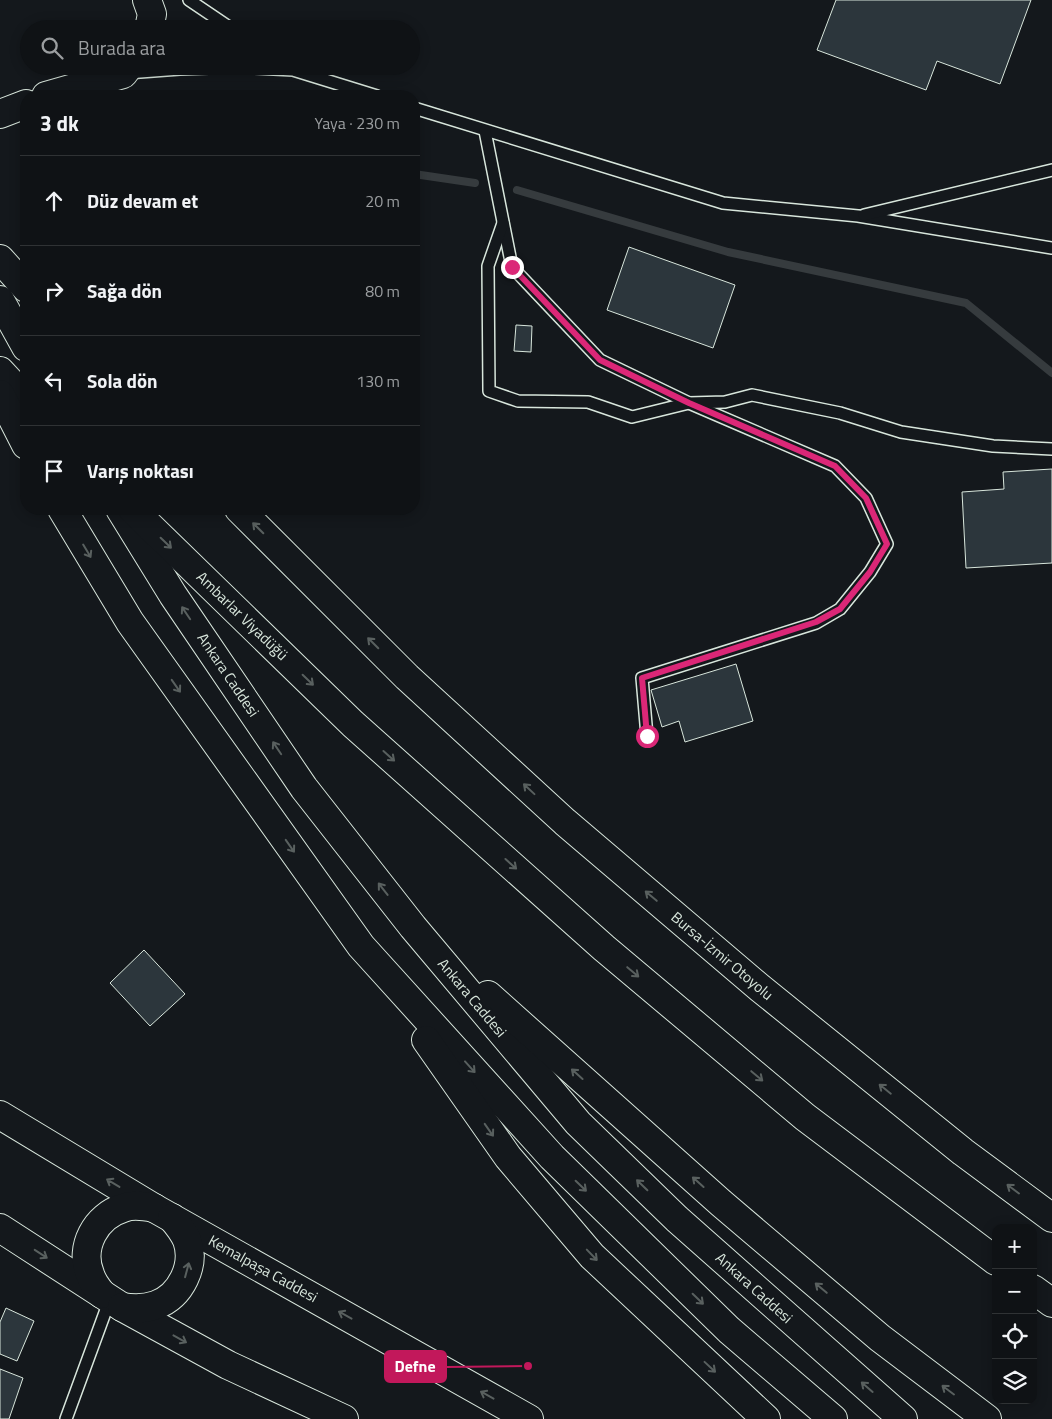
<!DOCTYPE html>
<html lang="tr">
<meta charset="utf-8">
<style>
body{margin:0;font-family:"Titillium Web",sans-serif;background:#1d2022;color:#f1f3f6}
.controls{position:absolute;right:15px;bottom:15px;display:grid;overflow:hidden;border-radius:10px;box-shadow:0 2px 12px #0003}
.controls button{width:45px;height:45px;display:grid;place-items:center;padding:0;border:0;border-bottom:1px solid #2f3234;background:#0f1215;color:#f1f3f6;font:25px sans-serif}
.stop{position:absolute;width:15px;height:15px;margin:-11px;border:4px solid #db2777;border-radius:50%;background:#fff}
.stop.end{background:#db2777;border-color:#fff;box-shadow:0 1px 5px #0008}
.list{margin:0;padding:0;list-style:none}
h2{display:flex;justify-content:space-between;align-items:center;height:65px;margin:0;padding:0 20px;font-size:21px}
h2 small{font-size:16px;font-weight:400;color:#9b9ea0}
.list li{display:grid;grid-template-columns:32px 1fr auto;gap:15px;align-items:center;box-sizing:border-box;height:90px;padding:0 20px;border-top:1px solid #2f3234}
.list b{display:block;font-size:19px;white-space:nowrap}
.list em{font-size:16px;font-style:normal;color:#9b9ea0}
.icon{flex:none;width:28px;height:28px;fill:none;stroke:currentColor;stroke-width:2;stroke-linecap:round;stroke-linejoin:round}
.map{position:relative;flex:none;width:1052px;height:1419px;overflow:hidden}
.search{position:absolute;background:#0f1215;box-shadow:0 2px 12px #0003;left:20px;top:20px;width:400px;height:55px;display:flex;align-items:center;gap:12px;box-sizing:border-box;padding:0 18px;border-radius:28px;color:#9b9ea0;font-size:19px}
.panel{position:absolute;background:#0f1215;box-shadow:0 2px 12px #0003;left:20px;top:90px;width:400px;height:425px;border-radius:20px}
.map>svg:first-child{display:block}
</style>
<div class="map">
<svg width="1052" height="1419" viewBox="0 0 1052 1419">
<rect width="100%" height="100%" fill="#14181c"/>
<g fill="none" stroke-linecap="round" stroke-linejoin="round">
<g stroke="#363b3e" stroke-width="8">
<polyline points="414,174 475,183"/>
<polyline points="517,190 728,252 966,303 1052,373"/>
</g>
</g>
<g fill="#2c363c" stroke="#d8e6dc">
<polygon points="836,0 1031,0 1000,84 937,61 926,90 817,50"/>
<polygon points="629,247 735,285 713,348 607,310"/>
<polygon points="516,325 532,326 531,352 514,351"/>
<polygon points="1052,469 1052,563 966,568 962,492 1004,489 1003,472"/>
<polygon points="736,664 753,721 685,742 679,721 662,727 651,690"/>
<polygon points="144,950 185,994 150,1026 110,983"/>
<polygon points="6,1308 34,1321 17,1361 0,1354 0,1322"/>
<polygon points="0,1369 23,1378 9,1419 0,1419"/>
</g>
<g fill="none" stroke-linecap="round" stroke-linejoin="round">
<defs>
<g id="lane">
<polyline points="189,0 232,29"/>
<polyline points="127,73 180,69 238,67 293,70 377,96"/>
<polyline points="414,108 723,203 858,216 1052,248"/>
<polyline points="485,131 512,267 600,360 689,403 835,466 866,498 887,544 870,572 840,609 816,623 642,678 647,736"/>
<polyline points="864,215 1052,170"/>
<polyline points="503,223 488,266 489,391 518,401 588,402 632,417 689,403 725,402 752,395 840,413 901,432 993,446 1052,449"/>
<polyline points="66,1419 110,1299"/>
</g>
<g id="secondary">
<polyline points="147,0 152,14 149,29"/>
<polyline points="46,96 123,74 129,66"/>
<polyline points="0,114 26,104"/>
</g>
<g id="primary">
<polyline points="0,1115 154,1208 529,1419"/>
<polyline points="0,1228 122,1307 228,1365 344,1419"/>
<path d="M102 1294C97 1288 92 1281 90 1274 79 1247 96 1216 123 1208 133 1204 144 1206 154 1208"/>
<path d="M122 1307C133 1309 145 1309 156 1305 181 1296 196 1265 187 1240 183 1231 178 1225 172 1218"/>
</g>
<g id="highway">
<polyline points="0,259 26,288"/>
<polyline points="0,300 26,347"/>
<polyline points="0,371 26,399"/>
<polyline points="0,394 26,445"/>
<polyline points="62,509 130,622 361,946 552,1157 729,1330 833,1419"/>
<polyline points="120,509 173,595 304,788 413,927 578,1123 677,1219 903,1419"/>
<polyline points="239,509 407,677 565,822 760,988 963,1152 1052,1218"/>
<polyline points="133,510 353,724 604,948 805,1117 996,1261"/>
<polyline points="488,995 721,1203 880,1338 987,1419"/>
<polyline points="426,1040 508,1157 592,1256 766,1419"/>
<polyline points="1033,1289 1052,1303"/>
</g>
</defs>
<use href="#lane" stroke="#d8e6dc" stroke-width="14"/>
<use href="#secondary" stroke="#d8e6dc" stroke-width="30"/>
<use href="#primary" stroke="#d8e6dc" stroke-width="30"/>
<use href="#highway" stroke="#d8e6dc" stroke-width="30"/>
<use href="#lane" stroke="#14181c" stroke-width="11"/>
<use href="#secondary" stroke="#14181c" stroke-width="28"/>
<use href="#primary" stroke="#14181c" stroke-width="28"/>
<use href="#highway" stroke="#14181c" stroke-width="28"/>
</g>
<defs><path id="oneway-shaft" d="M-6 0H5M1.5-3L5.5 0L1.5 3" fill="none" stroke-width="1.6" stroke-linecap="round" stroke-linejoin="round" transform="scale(1.25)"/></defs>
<g stroke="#59605f">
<use href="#oneway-shaft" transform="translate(258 528) rotate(-135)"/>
<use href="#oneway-shaft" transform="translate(166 543) rotate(44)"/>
<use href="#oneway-shaft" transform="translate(87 551) rotate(59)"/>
<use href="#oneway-shaft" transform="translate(186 613) rotate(-124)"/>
<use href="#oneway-shaft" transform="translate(373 643) rotate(-135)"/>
<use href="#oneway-shaft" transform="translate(308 680) rotate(44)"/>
<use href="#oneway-shaft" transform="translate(176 686) rotate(55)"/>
<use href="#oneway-shaft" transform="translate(277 748) rotate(-124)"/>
<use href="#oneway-shaft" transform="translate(389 756) rotate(42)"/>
<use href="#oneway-shaft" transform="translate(529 789) rotate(-137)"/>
<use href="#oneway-shaft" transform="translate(290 846) rotate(55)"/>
<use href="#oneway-shaft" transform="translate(511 864) rotate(42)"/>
<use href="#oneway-shaft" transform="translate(383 889) rotate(-128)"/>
<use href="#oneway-shaft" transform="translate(651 896) rotate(-140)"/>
<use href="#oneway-shaft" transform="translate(633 972) rotate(40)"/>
<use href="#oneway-shaft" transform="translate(470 1067) rotate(48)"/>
<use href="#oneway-shaft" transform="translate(577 1074) rotate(-138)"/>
<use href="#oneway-shaft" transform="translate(757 1076) rotate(40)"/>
<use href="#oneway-shaft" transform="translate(885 1089) rotate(-141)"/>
<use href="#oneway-shaft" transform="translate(489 1130) rotate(55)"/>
<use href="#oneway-shaft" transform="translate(698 1182) rotate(-138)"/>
<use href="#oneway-shaft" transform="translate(113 1183) rotate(-149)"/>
<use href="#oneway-shaft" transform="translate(642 1185) rotate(-136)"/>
<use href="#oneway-shaft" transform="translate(581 1186) rotate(44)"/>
<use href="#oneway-shaft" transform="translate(1013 1189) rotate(-143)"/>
<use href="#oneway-shaft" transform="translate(41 1254) rotate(33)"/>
<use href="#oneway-shaft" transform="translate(592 1255) rotate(46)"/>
<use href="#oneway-shaft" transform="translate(187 1270) rotate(-75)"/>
<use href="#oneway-shaft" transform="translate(821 1288) rotate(-140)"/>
<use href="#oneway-shaft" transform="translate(698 1299) rotate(44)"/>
<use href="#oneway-shaft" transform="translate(345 1315) rotate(-151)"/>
<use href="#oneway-shaft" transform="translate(180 1339) rotate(29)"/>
<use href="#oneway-shaft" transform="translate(710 1367) rotate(43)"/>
<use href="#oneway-shaft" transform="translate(867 1387) rotate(-139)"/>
<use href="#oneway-shaft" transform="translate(948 1390) rotate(-143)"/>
<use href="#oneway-shaft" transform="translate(487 1395) rotate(-151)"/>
</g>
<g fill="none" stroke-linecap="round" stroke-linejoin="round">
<polyline stroke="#db2777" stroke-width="6" points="512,267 600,360 689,403 835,466 866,498 887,544 870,572 840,609 816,622 642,678 647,736"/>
</g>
<g text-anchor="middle" stroke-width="4" stroke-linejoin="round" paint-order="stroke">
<g font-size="15" fill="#d8e6dc" stroke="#14181c">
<text transform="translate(242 616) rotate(44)" y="5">Ambarlar Viyadüğü</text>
<text transform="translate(228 675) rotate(56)" y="5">Ankara Caddesi</text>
<text transform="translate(722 956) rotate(40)" y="5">Bursa-İzmir Otoyolu</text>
<text transform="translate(472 998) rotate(50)" y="5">Ankara Caddesi</text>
<text transform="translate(263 1269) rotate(29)" y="5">Kemalpaşa Caddesi</text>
<text transform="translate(754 1288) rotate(42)" y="5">Ankara Caddesi</text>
</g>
</g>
<path fill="none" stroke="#c2185b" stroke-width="2" d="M528 1366L446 1367"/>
<circle fill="#c2185b" stroke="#14181c" stroke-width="2" cx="528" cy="1366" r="5"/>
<rect fill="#c2185b" stroke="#c2185b" stroke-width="2" x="385" y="1351" width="61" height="31" rx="5"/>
<g font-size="16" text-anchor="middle" font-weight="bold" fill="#fff">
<text x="415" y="1372">Defne</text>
</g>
</svg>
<div class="controls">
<button>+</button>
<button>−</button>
<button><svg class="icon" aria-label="locate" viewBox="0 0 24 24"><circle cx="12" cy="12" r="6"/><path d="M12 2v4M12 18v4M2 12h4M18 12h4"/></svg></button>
<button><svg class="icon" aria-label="layers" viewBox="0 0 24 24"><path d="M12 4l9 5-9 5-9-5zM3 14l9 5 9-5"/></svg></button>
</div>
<div class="stop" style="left:647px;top:736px"></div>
<div class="stop end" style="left:512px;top:267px"></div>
<div class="search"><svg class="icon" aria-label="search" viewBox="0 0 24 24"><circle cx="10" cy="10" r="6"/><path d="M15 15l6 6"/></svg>Burada ara</div>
<section class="panel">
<h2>3 dk<small>Yaya · 230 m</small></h2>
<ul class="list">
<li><svg class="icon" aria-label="ahead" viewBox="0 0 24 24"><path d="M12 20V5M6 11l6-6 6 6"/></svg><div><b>Düz devam et</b></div><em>20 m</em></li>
<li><svg class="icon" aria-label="right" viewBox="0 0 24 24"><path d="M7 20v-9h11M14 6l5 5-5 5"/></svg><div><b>Sağa dön</b></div><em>80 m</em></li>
<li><svg class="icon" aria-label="left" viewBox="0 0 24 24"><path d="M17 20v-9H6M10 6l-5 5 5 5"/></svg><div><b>Sola dön</b></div><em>130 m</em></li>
<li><svg class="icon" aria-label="arrive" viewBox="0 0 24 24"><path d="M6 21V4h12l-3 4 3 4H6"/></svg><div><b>Varış noktası</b></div></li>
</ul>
</section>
</div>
